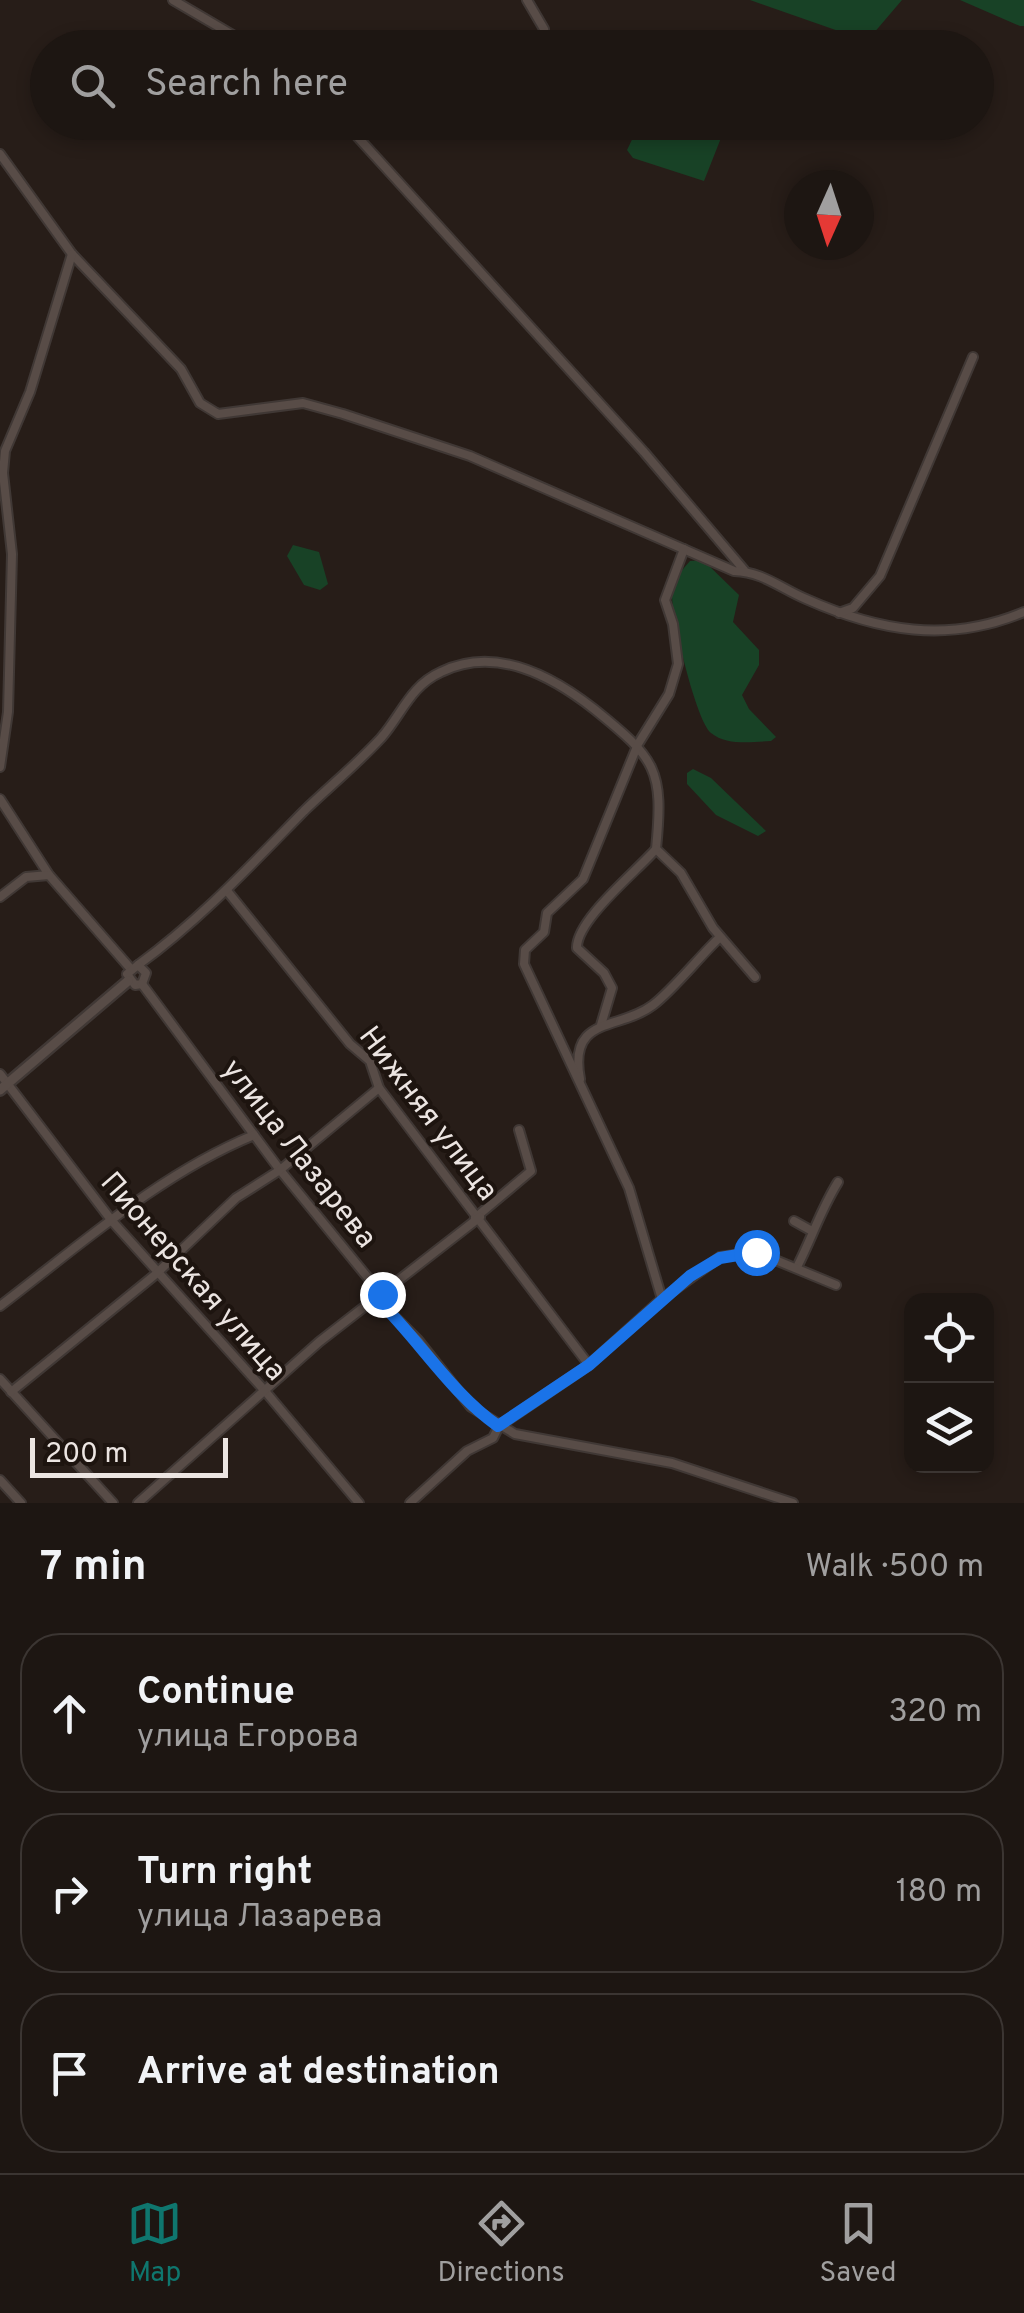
<!DOCTYPE html>
<meta charset="utf-8">
<style>
body{margin:0;font-family:Overpass,sans-serif;background:#251f1b;color:#f1f3f6}
.controls{position:absolute;right:30px;bottom:30px;display:grid;overflow:hidden;border-radius:20px;box-shadow:0 5px 15px #0003}
.controls button{width:90px;height:90px;display:grid;place-items:center;padding:0;border:0;border-bottom:2px solid #3b3532;background:#1d1612;color:#f1f3f6;font:50px sans-serif}
.compass{position:absolute;left:784px;top:170px;width:90px;height:90px;border-radius:50%;background:#1d1612;box-shadow:0 5px 15px #0003;rotate:183deg}
.scale{position:absolute;left:30px;bottom:25px;width:198px;box-sizing:border-box;padding-left:10px;border:5px solid #ece5e2;border-top:0;font-size:28px;line-height:35px;white-space:nowrap;color:#ece5e2;-webkit-text-stroke:8px #1d140f;paint-order:stroke}
.stop{position:absolute;width:30px;height:30px;margin:-22px;border:8px solid #1a73e8;border-radius:50%;background:#fff}
.stop.end{background:#1a73e8;border-color:#fff;box-shadow:0 2px 10px #0008}
.list{margin:0;padding:0;list-style:none}
h2{display:flex;justify-content:space-between;align-items:center;height:130px;margin:0;padding:0 40px;font-size:42px}
h2 small{font-size:32px;font-weight:400;color:#a09f9f}
.list li{display:grid;grid-template-columns:65px 1fr auto;gap:30px;align-items:center;box-sizing:border-box;height:160px;margin:0 20px 20px;padding:0 20px;border:2px solid #3b3532;border-radius:40px}
.list b{display:block;font-size:38px;white-space:nowrap}
.list p{margin:0;font-size:32px;white-space:nowrap;color:#a09f9f}
.list em{font-size:32px;font-style:normal;color:#a09f9f}
.icon{flex:none;width:55px;height:55px;fill:none;stroke:currentColor;stroke-width:2;stroke-linecap:round;stroke-linejoin:round}
.map{position:relative;flex:none;width:1024px;height:1503px;overflow:hidden}
.search{position:absolute;background:#1d1612;box-shadow:0 5px 15px #0003;left:30px;right:30px;top:30px;height:110px;display:flex;align-items:center;gap:25px;box-sizing:border-box;padding:0 35px;border-radius:55px;color:#a09f9f;font-size:38px}
.sheet{height:670px;background:#1d1612}
nav{display:flex;justify-content:space-around;align-items:center;box-sizing:border-box;height:140px;border-top:2px solid #3b3532;background:#1d1612;font-size:28px;color:#a09f9f}
nav a{display:grid;justify-items:center;gap:5px}
nav .on{color:#0f766e}
.map>svg:first-child{display:block}
</style>
<div class="map">
<svg width="1024" height="1503" viewBox="0 0 1024 1503">
<rect width="100%" height="100%" fill="#271d18"/>
<g fill="#184226">
<polygon points="750,0 902,0 867,41"/>
<polygon points="960,0 1024,0 1024,26 1020,26"/>
<polygon points="640,123 689,123 721,138 704,181 633,158 627,150"/>
<polygon points="293,545 319,552 328,584 320,590 304,585 287,556"/>
<path d="M703 560 739 595 733 622 759 650V665L742 695 749 709 776 737 771 741C752 742 727 746 711 733 696 721 671 615 672 594 673 580 681 571 690 561Z"/>
<polygon points="693,769 711,778 766,831 758,836 716,815 687,784 687,773"/>
</g>
<g fill="none" stroke-linecap="round" stroke-linejoin="round">
<defs>
<g id="minor">
<polyline points="173,0 255,48"/>
<polyline points="527,0 544,29"/>
<polyline points="344,122 644,452 744,570"/>
<path d="M0 154 72 254 181 369 200 403 218 414 303 403 343 414 470 456 734 571C763 572 780 588 806 599 878 631 948 644 1024 612"/>
<polyline points="839,613 853,608 880,576 973,357"/>
<polyline points="0,767 8,712 12,554 3,473 5,451 30,392 72,254"/>
<polyline points="0,799 49,875 130,968"/>
<polyline points="228,892 350,1044 370,1061 379,1088 589,1365"/>
<polyline points="0,897 26,877 49,875"/>
<path d="M138 965C200 920 250 866 304 811 329 787 357 764 381 738 402 714 410 686 441 672 496 645 552 676 594 709 656 759 664 769 656 849L681 873 713 928 755 977"/>
<polygon points="138,965 146,973 142,984 135,985 127,974"/>
<polyline points="142,984 280,1170 382,1295 378,1300 418,1340 471,1407 515,1434 672,1463 793,1503"/>
<path d="M601 1025 612 988 604 973 577 948C576 920 637 871 656 849"/>
<polyline points="0,1074 112,1221 265,1391 359,1503"/>
<path d="M580 1079C568 1015 619 1031 653 1005 672 991 700 956 720 937"/>
<polyline points="475,1218 531,1171 519,1130"/>
<polyline points="794,1221 812,1231"/>
<path d="M797 1267C812 1238 820 1211 838 1182"/>
<polyline points="662,1299 629,1188 524,964 525,950 544,932 547,913 583,879 638,744 669,694 678,664 673,624 665,600 684,549"/>
<path d="M0 1306C80 1245 161 1173 254 1135"/>
<polyline points="0,1379 113,1503"/>
<polyline points="11,1392 156,1274 236,1198 280,1170 379,1088"/>
<polyline points="0,1480 21,1503"/>
<polyline points="138,1503 319,1342 480,1217"/>
<polyline points="410,1503 467,1451 493,1438 499,1426 589,1365 662,1299 720,1257 756,1252 836,1285"/>
</g>
<polyline id="tertiary" points="0,1090 128,981"/>
</defs>
<use href="#minor" stroke="#403835" stroke-width="12"/>
<use href="#tertiary" stroke="#403835" stroke-width="14"/>
<use href="#minor" stroke="#584c47" stroke-width="8"/>
<use href="#tertiary" stroke="#584c47" stroke-width="9"/>
</g>
<g fill="none" stroke-linecap="round" stroke-linejoin="round">
<path stroke="#1a73e8" stroke-width="12" d="M382 1294 378 1300C419 1340 451 1393 498 1426L589 1365 690 1276 720 1258 756 1252"/>
</g>
<g text-anchor="middle" stroke-width="8" stroke-linejoin="round" paint-order="stroke">
<g font-size="30" fill="#ece5e2" stroke="#1d140f">
<text transform="translate(429 1113) rotate(53)" y="10">Нижняя улица</text>
<text transform="translate(300 1153) rotate(52)" y="10">улица Лазарева</text>
<text transform="translate(194 1276) rotate(49)" y="10">Пионерская улица</text>
</g>
</g>
</svg>
<div class="controls">
<button><svg class="icon" aria-label="locate" viewBox="0 0 24 24"><circle cx="12" cy="12" r="6"/><path d="M12 2v4M12 18v4M2 12h4M18 12h4"/></svg></button>
<button><svg class="icon" aria-label="layers" viewBox="0 0 24 24"><path d="M12 4l9 5-9 5-9-5zM3 14l9 5 9-5"/></svg></button>
</div>
<svg class="compass" viewBox="-18 -18 36 36"><path d="M0-13l5 13h-10z" fill="#e53935"/><path d="M0 13l5-13h-10z" fill="#a09f9f"/></svg>
<div class="scale">200 m</div>
<div class="stop" style="left:756px;top:1252px"></div>
<div class="stop end" style="left:382px;top:1294px"></div>
<div class="search"><svg class="icon" aria-label="search" viewBox="0 0 24 24"><circle cx="10" cy="10" r="6"/><path d="M15 15l6 6"/></svg>Search here</div>
</div>
<section class="sheet">
<h2>7 min<small>Walk · 500 m</small></h2>
<ul class="list">
<li><svg class="icon" aria-label="ahead" viewBox="0 0 24 24"><path d="M12 20V5M6 11l6-6 6 6"/></svg><div><b>Continue</b><p>улица Егорова</p></div><em>320 m</em></li>
<li><svg class="icon" aria-label="right" viewBox="0 0 24 24"><path d="M7 20v-9h11M14 6l5 5-5 5"/></svg><div><b>Turn right</b><p>улица Лазарева</p></div><em>180 m</em></li>
<li><svg class="icon" aria-label="arrive" viewBox="0 0 24 24"><path d="M6 21V4h12l-3 4 3 4H6"/></svg><div><b>Arrive at destination</b></div></li>
</ul>
</section>
<nav>
<a class="on"><svg class="icon" aria-label="map" viewBox="0 0 24 24"><path d="M3 6l6-2 6 2 6-2v14l-6 2-6-2-6 2zM9 4v14M15 6v14"/></svg>Map</a>
<a><svg class="icon" aria-label="directions" viewBox="0 0 24 24"><path d="M12 3l9 9-9 9-9-9zM9 14v-3h6M13 9l2 2-2 2"/></svg>Directions</a>
<a><svg class="icon" aria-label="saved" viewBox="0 0 24 24"><path d="M7 4h10v16l-5-4-5 4z"/></svg>Saved</a>
</nav>
